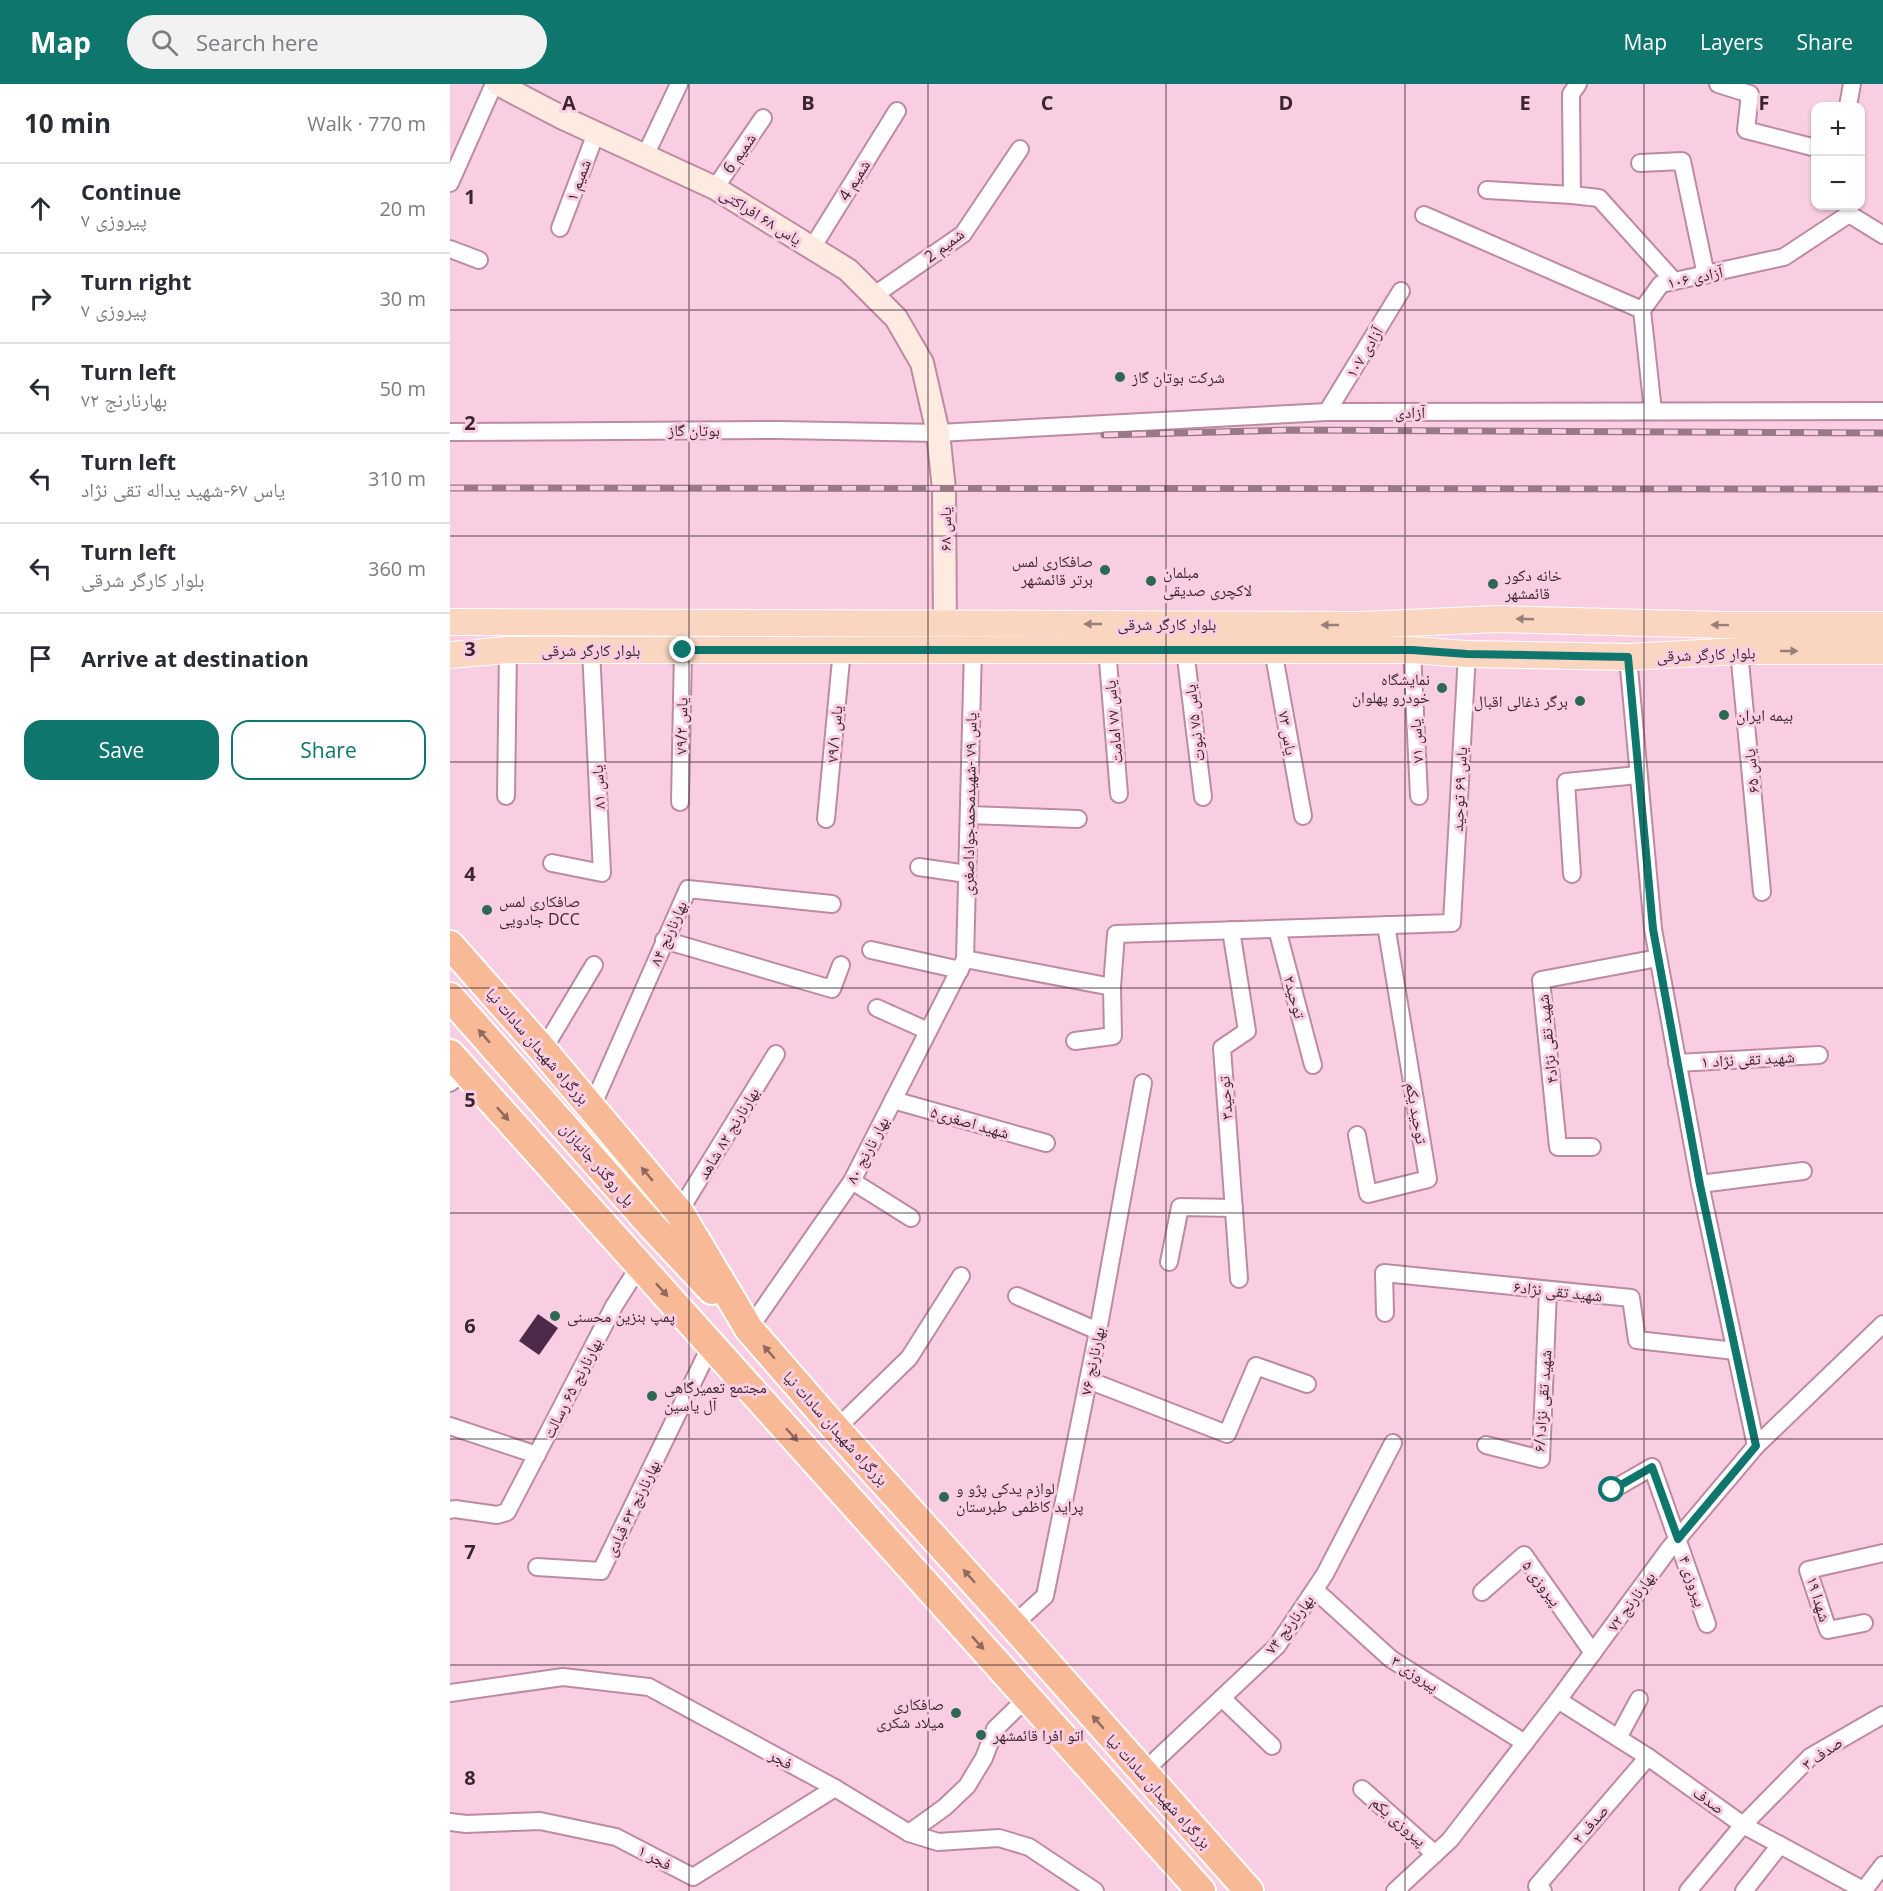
<!DOCTYPE html>
<meta charset="utf-8">
<style>
body{margin:0;font-family:"Open Sans","Noto Naskh Arabic",sans-serif;background:#f2f2f3;color:#2b2b33}
.controls{position:absolute;right:18px;top:18px;display:grid;overflow:hidden;border-radius:12px;box-shadow:0 2px 4px #0004}
.controls button{width:54px;height:54px;display:grid;place-items:center;padding:0;border:0;border-bottom:2px solid #e1e1e2;background:#fff;color:#2b2b33;font:30px sans-serif}
.stop{position:absolute;width:18px;height:18px;margin:-14px;border:4px solid #0f766e;border-radius:50%;background:#fff}
.stop.end{background:#0f766e;border-color:#fff;box-shadow:0 2px 6px #0008}
.list{margin:0;padding:0;list-style:none}
h2{display:flex;justify-content:space-between;align-items:center;height:78px;margin:0;padding:0 24px;font-size:26px}
h2 small{font-size:20px;font-weight:400;color:#7c7c81}
.list li{display:grid;grid-template-columns:39px 1fr auto;gap:18px;align-items:center;box-sizing:border-box;height:90px;padding:0 24px;border-top:2px solid #e1e1e2}
.list b{display:block;font-size:22px;white-space:nowrap}
.list p{margin:0;font-size:20px;white-space:nowrap;color:#7c7c81}
.list em{font-size:20px;font-style:normal;color:#7c7c81}
.actions{display:flex;gap:12px;padding:18px 24px}
.actions a{flex:1;padding:14px 0;border:2px solid #0f766e;border-radius:18px;text-align:center;font-size:21px;color:#0f766e}
.actions .main{background:#0f766e;color:#fff}
.icon{flex:none;width:33px;height:33px;fill:none;stroke:currentColor;stroke-width:2;stroke-linecap:round;stroke-linejoin:round}
.map{position:relative;flex:none;width:1433px;height:1807px;overflow:hidden}
header{display:flex;align-items:center;gap:36px;box-sizing:border-box;height:84px;padding:0 30px;background:#0f766e;color:#fff}
header strong{font-size:28px}
nav{display:flex;gap:33px;margin-inline-start:auto;font-size:21px}
.search{width:420px;height:54px;background:#f2f2f3;display:flex;align-items:center;gap:15px;box-sizing:border-box;padding:0 21px;border-radius:33px;color:#7c7c81;font-size:22px}
main{display:flex}
aside{flex:1;background:#fff}
.map>svg:first-child{display:block}
</style>
<header>
<strong>Map</strong>
<div class="search"><svg class="icon" aria-label="search" viewBox="0 0 24 24"><circle cx="10" cy="10" r="6"/><path d="M15 15l6 6"/></svg>Search here</div>
<nav><a>Map</a><a>Layers</a><a>Share</a></nav>
</header>
<main>
<aside>
<h2>10 min<small>Walk · 770 m</small></h2>
<ul class="list">
<li><svg class="icon" aria-label="ahead" viewBox="0 0 24 24"><path d="M12 20V5M6 11l6-6 6 6"/></svg><div><b>Continue</b><p>پیروزی ۷</p></div><em>20 m</em></li>
<li><svg class="icon" aria-label="right" viewBox="0 0 24 24"><path d="M7 20v-9h11M14 6l5 5-5 5"/></svg><div><b>Turn right</b><p>پیروزی ۷</p></div><em>30 m</em></li>
<li><svg class="icon" aria-label="left" viewBox="0 0 24 24"><path d="M17 20v-9H6M10 6l-5 5 5 5"/></svg><div><b>Turn left</b><p>بهارنارنج ۷۲</p></div><em>50 m</em></li>
<li><svg class="icon" aria-label="left" viewBox="0 0 24 24"><path d="M17 20v-9H6M10 6l-5 5 5 5"/></svg><div><b>Turn left</b><p>یاس ۶۷-شهید یداله تقی نژاد</p></div><em>310 m</em></li>
<li><svg class="icon" aria-label="left" viewBox="0 0 24 24"><path d="M17 20v-9H6M10 6l-5 5 5 5"/></svg><div><b>Turn left</b><p>بلوار کارگر شرقی</p></div><em>360 m</em></li>
<li><svg class="icon" aria-label="arrive" viewBox="0 0 24 24"><path d="M6 21V4h12l-3 4 3 4H6"/></svg><div><b>Arrive at destination</b></div></li>
</ul>
<div class="actions"><a class="main">Save</a><a>Share</a></div>
</aside>
<div class="map">
<svg width="1433" height="1807" viewBox="0 0 1433 1807">
<rect width="100%" height="100%" fill="#facee2"/>
<polygon fill="#4d2a4a" points="88,1230 108,1244 89,1271 69,1257"/>
<g fill="none" stroke-linecap="round" stroke-linejoin="round">
<defs>
<g id="street">
<polyline points="1268,0 1300,10 1296,46 1366,64"/>
<polyline points="1398,22 1402,0"/>
<polyline points="195,72 229,0"/>
<polyline points="1190,79 1232,77 1256,191"/>
<polyline points="0,99 44,0"/>
<polyline points="265,104 313,34"/>
<polyline points="1037,106 1122,111 1121,10 1128,0"/>
<polyline points="1122,111 1149,114 1224,197"/>
<polyline points="1399,122 1399,130 1433,151"/>
<polyline points="974,131 1192,226"/>
<polyline points="110,144 146,49"/>
<polyline points="362,164 447,27"/>
<polyline points="0,165 29,176"/>
<polyline points="423,212 513,150 570,65"/>
<polyline points="1203,327 1192,226 1211,200 1334,173 1399,130"/>
<polyline points="877,328 951,207"/>
<polyline points="0,348 330,346 488,349 877,328 1433,327"/>
<polyline points="657,565 669,710"/>
<polyline points="735,566 753,713"/>
<polyline points="823,566 853,732"/>
<polyline points="962,566 969,712"/>
<polyline points="1289,567 1312,808"/>
<polyline points="1178,573 1203,845 1250,1100 1306,1362"/>
<polyline points="56,712 58,566"/>
<polyline points="230,718 233,565"/>
<polyline points="519,731 628,735"/>
<polyline points="376,735 392,565"/>
<polyline points="102,779 152,789 141,566"/>
<polyline points="469,783 517,790"/>
<polyline points="1122,790 1116,698 1188,691"/>
<polyline points="827,845 863,981"/>
<polyline points="781,846 797,947 772,964 789,1195"/>
<polyline points="214,856 382,905 391,881"/>
<polyline points="421,866 510,886"/>
<polyline points="515,875 662,903 666,850 1002,839 1017,570"/>
<polyline points="427,924 478,947"/>
<polyline points="625,957 663,952 662,903"/>
<polyline points="93,966 144,881"/>
<polyline points="1227,979 1369,971"/>
<polyline points="0,999 14,987"/>
<polyline points="443,1016 596,1059"/>
<polyline points="141,1025 238,805 382,820"/>
<polyline points="907,1051 918,1110 978,1095 936,841"/>
<polyline points="1142,1063 1108,1063 1091,896 1208,874"/>
<polyline points="402,1097 461,1134"/>
<polyline points="1250,1100 1353,1087"/>
<polyline points="229,1128 326,970"/>
<polyline points="719,1178 730,1123 784,1124"/>
<polyline points="567,1212 648,1247"/>
<polyline points="935,1229 934,1189 1181,1214 1187,1256 1285,1267"/>
<polyline points="299,1245 402,1097 515,875 523,565"/>
<polyline points="638,1296 777,1350 806,1282 857,1300"/>
<polyline points="0,1342 87,1371"/>
<polyline points="386,1345 459,1274 511,1192"/>
<polyline points="1036,1361 1091,1375 1098,1206"/>
<polyline points="1162,1406 1202,1383 1257,1540"/>
<polyline points="0,1426 5,1425 47,1431 57,1428 164,1222 190,1181"/>
<polyline points="87,1483 151,1487 261,1261"/>
<polyline points="865,1506 941,1575 1075,1659"/>
<polyline points="1032,1508 1074,1471 1143,1569"/>
<polyline points="1414,1539 1378,1546 1358,1486 1433,1469"/>
<polyline points="563,1541 595,1512 648,1247 693,999"/>
<polyline points="0,1609 113,1593 199,1603 385,1704 459,1749 488,1758 549,1754 579,1763 645,1807"/>
<polyline points="772,1614 822,1662"/>
<polyline points="1108,1616 1198,1673 1293,1741 1415,1807"/>
<polyline points="1168,1654 1189,1615"/>
<polyline points="693,1688 827,1562 875,1490 943,1359"/>
<polyline points="912,1705 985,1770"/>
<polyline points="0,1738 16,1740 90,1737 166,1753 243,1793 385,1704"/>
<polyline points="459,1749 495,1723 517,1702 534,1674 545,1645 577,1614"/>
<polyline points="1414,1806 1433,1781"/>
<polyline points="945,1807 1000,1756 1108,1616 1219,1465 1306,1362 1433,1240"/>
<polyline points="1093,1807 1087,1802 1198,1673"/>
<polyline points="1238,1807 1293,1741 1360,1673 1433,1631"/>
<polyline points="1294,1807 1330,1761"/>
</g>
<polyline id="secondary" points="48,0 113,34 265,104 398,186 446,234 472,279 488,349 494,405 495,540"/>
<g id="primary">
<polyline points="0,538 911,541 1048,535 1275,541 1433,541"/>
<polyline points="0,571 58,566 962,566 1017,570 1178,573 1289,567 1433,567"/>
</g>
<g id="highway">
<polyline points="0,861 93,966 229,1128 299,1245 386,1345 563,1541 799,1807"/>
<polyline points="0,913 202,1142 262,1206"/>
<polyline points="0,970 751,1807"/>
</g>
</defs>
<use href="#street" stroke="#be8aa2" stroke-width="20"/>
<use href="#secondary" stroke="#be8aa2" stroke-width="26"/>
<use href="#primary" stroke="#fff" stroke-width="28"/>
<use href="#highway" stroke="#fff" stroke-width="32"/>
<use href="#street" stroke="#fff" stroke-width="16"/>
<use href="#secondary" stroke="#fdeae0" stroke-width="22"/>
<use href="#primary" stroke="#fad5c0" stroke-width="26"/>
<use href="#highway" stroke="#f7b996" stroke-width="28"/>
<defs>
<g id="rail">
<polyline points="654,351 839,346 1433,349"/>
<polyline points="0,404 1433,405"/>
</g>
</defs>
<use href="#rail" stroke="#997887" stroke-width="7"/>
<use href="#rail" stroke="#facee2" stroke-width="4.5" stroke-dasharray="14" stroke-linecap="butt"/>
</g>
<defs><path id="oneway-solid" d="M-6-.8H1V-3.2L6.5 0L1 3.2V.8H-6Z" transform="scale(1.5)"/></defs>
<g fill="#9a7e78">
<use href="#oneway-solid" transform="translate(1075 535) rotate(-178)"/>
<use href="#oneway-solid" transform="translate(643 540) rotate(-180)"/>
<use href="#oneway-solid" transform="translate(880 541) rotate(-180)"/>
<use href="#oneway-solid" transform="translate(1270 541) rotate(-179)"/>
<use href="#oneway-solid" transform="translate(1339 567)"/>
</g>
<g fill="#90685e">
<use href="#oneway-solid" transform="translate(34 952) rotate(-131)"/>
<use href="#oneway-solid" transform="translate(53 1030) rotate(48)"/>
<use href="#oneway-solid" transform="translate(197 1090) rotate(-130)"/>
<use href="#oneway-solid" transform="translate(212 1206) rotate(48)"/>
<use href="#oneway-solid" transform="translate(319 1268) rotate(-131)"/>
<use href="#oneway-solid" transform="translate(342 1351) rotate(48)"/>
<use href="#oneway-solid" transform="translate(519 1492) rotate(-132)"/>
<use href="#oneway-solid" transform="translate(528 1559) rotate(48)"/>
<use href="#oneway-solid" transform="translate(648 1638) rotate(-131)"/>
</g>
<g fill="none" stroke-linecap="round" stroke-linejoin="round">
<polyline stroke="#0f766e" stroke-width="8" points="233,566 962,566 1017,570 1178,573 1203,845 1250,1101 1306,1362 1228,1455 1202,1383 1162,1406"/>
</g>
<path fill="none" stroke="#3b2630" stroke-width="1.5" stroke-opacity="0.55" d="M239 0V1807M478 0V1807M716 0V1807M955 0V1807M1194 0V1807M0 226H1433M0 452H1433M0 678H1433M0 904H1433M0 1129H1433M0 1355H1433M0 1581H1433"/>
<g fill="#2b6955" stroke="#facee2" stroke-width="2">
<circle cx="670" cy="293" r="6"/>
<circle cx="655" cy="486" r="6"/>
<circle cx="701" cy="497" r="6"/>
<circle cx="1043" cy="500" r="6"/>
<circle cx="992" cy="604" r="6"/>
<circle cx="1130" cy="617" r="6"/>
<circle cx="1274" cy="631" r="6"/>
<circle cx="37" cy="826" r="6"/>
<circle cx="105" cy="1232" r="6"/>
<circle cx="202" cy="1312" r="6"/>
<circle cx="494" cy="1413" r="6"/>
<circle cx="506" cy="1629" r="6"/>
<circle cx="531" cy="1651" r="6"/>
</g>
<g text-anchor="middle" stroke-width="6" stroke-linejoin="round" paint-order="stroke">
<g font-size="16" fill="#3b2630" stroke="#facee2">
<text transform="translate(289 69) rotate(-55)" y="6">شمیم 6</text>
<text transform="translate(128 96) rotate(-69)" y="6">شمیم ۱</text>
<text transform="translate(404 96) rotate(-58)" y="6">شمیم 4</text>
<text transform="translate(311 132) rotate(32)" y="6">یاس ۶۸ افراکتی</text>
<text transform="translate(494 161) rotate(-37)" y="6">شمیم 2</text>
<text transform="translate(1245 193) rotate(-12)" y="6">آزادی ۱۰۶</text>
<text transform="translate(914 268) rotate(-59)" y="6">آزادی ۱۰۷</text>
<text x="960" y="334">آزادی</text>
<text x="244" y="352">بوتان گاز</text>
<text transform="translate(495 445) rotate(-90)" y="6">یاس ۶۸</text>
<text x="717" y="546">بلوار کارگر شرقی</text>
<text x="141" y="572">بلوار کارگر شرقی</text>
<text transform="translate(1256 570) rotate(-2)" y="6">بلوار کارگر شرقی</text>
<text transform="translate(663 638) rotate(-95)" y="6">یاس ۷۷ امامت</text>
<text transform="translate(744 639) rotate(-97)" y="6">یاس ۷۵ نبوت</text>
<text transform="translate(231 642) rotate(-89)" y="6">یاس ۷۹/۲</text>
<text transform="translate(838 649) rotate(80)" y="6">یاس ۷۳</text>
<text transform="translate(384 650) rotate(-85)" y="6">یاس ۷۹/۱</text>
<text transform="translate(966 657) rotate(-93)" y="6">یاس ۷۱</text>
<text transform="translate(1301 687) rotate(-96)" y="6">یاس ۶۵</text>
<text transform="translate(148 703) rotate(-93)" y="6">یاس ۸۱</text>
<text transform="translate(1009 705) rotate(-87)" y="6">یاس ۶۹ توحید</text>
<text transform="translate(519 720) rotate(-89)" y="6">یاس ۷۹ -شهیدمحمدجواداصغری</text>
<text transform="translate(218 849) rotate(-66)" y="6">بهارنارنج ۸۴</text>
<text transform="translate(845 913) rotate(75)" y="6">توحید۲</text>
<text transform="translate(1097 955) rotate(-96)" y="6">شهید تقی نژاد۴</text>
<text transform="translate(88 962) rotate(49)" y="6">بزرگراه شهیدان سادات نیا</text>
<text transform="translate(1298 975) rotate(-3)" y="6">شهید تقی نژاد ۱</text>
<text transform="translate(775 1014) rotate(-94)" y="6">توحید۳</text>
<text transform="translate(967 1029) rotate(80)" y="6">توحید یکم</text>
<text transform="translate(520 1038) rotate(16)" y="6">شهید اصغری۵</text>
<text transform="translate(278 1049) rotate(-59)" y="6">بهارنارنج ۸۲ شاهد</text>
<text transform="translate(417 1066) rotate(-62)" y="6">بهار نارنج ۸۰</text>
<text transform="translate(148 1080) rotate(49)" y="6">پل روگذر جانبازان</text>
<text transform="translate(1108 1207) rotate(6)" y="6">شهید تقی نژاد۶</text>
<text transform="translate(642 1277) rotate(-78)" y="6">بهارنارنج ۷۶</text>
<text transform="translate(122 1304) rotate(-63)" y="6">بهارنارنج ۶۵ رسالت</text>
<text transform="translate(1092 1317) rotate(-86)" y="6">شهید تقی نژاد۶/۱</text>
<text transform="translate(386 1344) rotate(48)" y="6">بزرگراه شهیدان سادات نیا</text>
<text transform="translate(182 1424) rotate(-64)" y="6">بهارنارنج ۶۳ قبادی</text>
<text transform="translate(1243 1497) rotate(71)" y="6">پیروزی ۴</text>
<text transform="translate(1092 1499) rotate(53)" y="6">پیروزی ۵</text>
<text transform="translate(1369 1515) rotate(73)" y="6">شهدا ۱۹</text>
<text transform="translate(1181 1517) rotate(-54)" y="6">بهارنارنج ۷۲</text>
<text transform="translate(839 1540) rotate(-53)" y="6">بهارنارنج ۷۴</text>
<text transform="translate(965 1589) rotate(33)" y="6">پیروزی ۳</text>
<text transform="translate(1372 1669) rotate(-35)" y="6">صدف ۳</text>
<text transform="translate(331 1675) rotate(29)" y="6">فجر</text>
<text transform="translate(709 1707) rotate(48)" y="6">بزرگراه شهیدان سادات نیا</text>
<text transform="translate(1259 1716) rotate(36)" y="6">صدف</text>
<text transform="translate(949 1737) rotate(41)" y="6">پیروزی یکم</text>
<text transform="translate(1140 1740) rotate(-49)" y="6">صدف ۲</text>
<text transform="translate(205 1773) rotate(28)" y="6">فجر ۱</text>
</g>
<g font-size="16" fill="#3b2630" stroke="#facee2" text-anchor="start">
<text x="682" y="299">شرکت بوتان گاز</text>
<text x="643" y="483" text-anchor="end">صافکاری لمس<tspan x="643" dy="18">برتر قائمشهر</tspan></text>
<text x="713" y="494">مبلمان<tspan x="713" dy="18">لاکچری صدیقی</tspan></text>
<text x="1055" y="497">خانه دکور<tspan x="1055" dy="18">قائمشهر</tspan></text>
<text x="980" y="601" text-anchor="end">نمایشگاه<tspan x="980" dy="18">خودرو پهلوان</tspan></text>
<text x="1118" y="623" text-anchor="end">برگر ذغالی اقبال</text>
<text x="1286" y="637">بیمه ایران</text>
<text x="49" y="823">صافکاری لمس<tspan x="49" dy="18">جادویی DCC</tspan></text>
<text x="117" y="1238">پمپ بنزین محسنی</text>
<text x="214" y="1309">مجتمع تعمیرگاهی<tspan x="214" dy="18">آل یاسین</tspan></text>
<text x="506" y="1410">لوازم یدکی پژو و<tspan x="506" dy="18">پراید کاظمی طبرستان</tspan></text>
<text x="494" y="1626" text-anchor="end">صافکاری<tspan x="494" dy="18">میلاد شکری</tspan></text>
<text x="543" y="1657">اتو افرا قائمشهر</text>
</g>
</g>
<g font-size="20" text-anchor="middle" font-weight="bold" fill="#3b2630" stroke="#facee2" stroke-width="6" stroke-linejoin="round" paint-order="stroke">
<text x="119" y="26">A</text>
<text x="358" y="26">B</text>
<text x="597" y="26">C</text>
<text x="836" y="26">D</text>
<text x="1075" y="26">E</text>
<text x="1314" y="26">F</text>
<text x="20" y="120">1</text>
<text x="20" y="346">2</text>
<text x="20" y="572">3</text>
<text x="20" y="797">4</text>
<text x="20" y="1023">5</text>
<text x="20" y="1249">6</text>
<text x="20" y="1475">7</text>
<text x="20" y="1701">8</text>
</g>
</svg>
<div class="controls">
<button>+</button>
<button>−</button>
</div>
<div class="stop" style="left:1162px;top:1406px"></div>
<div class="stop end" style="left:233px;top:566px"></div>
</div>
</main>
